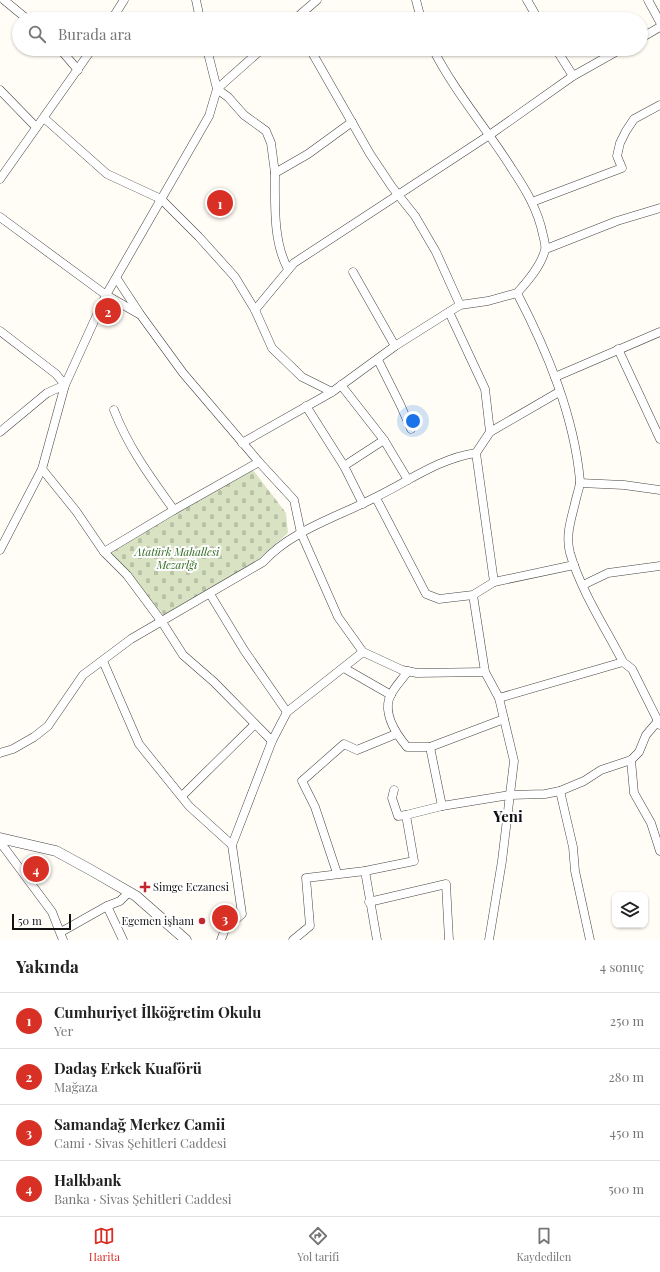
<!DOCTYPE html>
<html lang="tr">
<meta charset="utf-8">
<style>
body{margin:0;font-family:"Playfair Display",serif;background:#f6f6f6;color:#222}
.controls{position:absolute;right:12px;bottom:12px;display:grid;overflow:hidden;border-radius:8px;box-shadow:0 1px 3px #0004}
.controls button{width:36px;height:36px;display:grid;place-items:center;padding:0;border:0;border-bottom:1px solid #e0e0e0;background:#fff;color:#222;font:20px sans-serif}
.scale{position:absolute;left:12px;bottom:10px;width:59px;box-sizing:border-box;padding-left:4px;border:2px solid #111;border-top:0;font-size:11px;line-height:14px;white-space:nowrap;color:#111;-webkit-text-stroke:3px #fff;paint-order:stroke}
.you{position:absolute;left:413px;top:421px;width:14px;height:14px;margin:-10px;border:3px solid #fff;border-radius:50%;background:#1a73e8;box-shadow:0 0 0 6px #1a73e833}
.badge{display:grid;place-items:center;width:26px;height:26px;border-radius:50%;background:#d93025;color:#fff;font-size:13px;font-weight:700}
.pin{position:absolute;translate:-50% -50%;border:2px solid #fff;box-shadow:0 1px 4px #0006}
.list{margin:0;padding:0;list-style:none}
h2{display:flex;justify-content:space-between;align-items:center;height:52px;margin:0;padding:0 16px;font-size:17px}
h2 small{font-size:13px;font-weight:400;color:#767676}
.list li{display:grid;grid-template-columns:26px 1fr auto;gap:12px;align-items:center;box-sizing:border-box;height:56px;padding:0 16px;border-top:1px solid #e0e0e0}
.list b{display:block;font-size:15px;white-space:nowrap}
.list p{margin:0;font-size:13px;white-space:nowrap;color:#767676}
.list em{font-size:13px;font-style:normal;color:#767676}
.icon{flex:none;width:22px;height:22px;fill:none;stroke:currentColor;stroke-width:2;stroke-linecap:round;stroke-linejoin:round}
.map{position:relative;flex:none;width:660px;height:940px;overflow:hidden}
.search{position:absolute;background:#fff;box-shadow:0 1px 3px #0004;left:12px;right:12px;top:12px;height:44px;display:flex;align-items:center;gap:10px;box-sizing:border-box;padding:0 14px;border-radius:22px;color:#767676;font-size:15px}
.sheet{height:276px;background:#fff}
nav{display:flex;justify-content:space-around;align-items:center;box-sizing:border-box;height:56px;border-top:1px solid #e0e0e0;background:#fff;font-size:11px;color:#767676}
nav a{display:grid;justify-items:center;gap:2px}
nav .on{color:#d93025}
.map>svg:first-child{display:block}
</style>
<div class="map">
<svg width="660" height="940" viewBox="0 0 660 940">
<defs>
<pattern id="cemetery-stones" width="16" height="16" patternUnits="userSpaceOnUse"><rect width="16" height="16" fill="#d9e3c4"/><path d="M2 7V4a2 2 0 0 1 4 0v3zM10 15v-3a2 2 0 0 1 4 0v3z" fill="#b9c2a7"/></pattern>
</defs>
<rect width="100%" height="100%" fill="#fffdf5"/>
<polygon fill="url(#cemetery-stones)" points="253,470 286,513 288,533 249,568 166,618 106,546 163,513"/>
<g fill="none" stroke-linecap="round" stroke-linejoin="round">
<defs>
<g id="minor">
<polyline points="4,0 27,19"/>
<polyline points="196,0 200,19"/>
<polyline points="416,0 421,19"/>
<polyline points="527,0 538,19"/>
<polyline points="648,0 660,22"/>
<polyline points="112,19 124,0"/>
<polyline points="295,19 317,0"/>
<polyline points="641,38 660,27"/>
<polyline points="60,49 78,70"/>
<polyline points="262,49 217,89 228,97 244,115 266,131 271,143 275,173"/>
<polyline points="310,49 370,154 392,187 415,216 436,252 460,305"/>
<path d="M433 49C454 91 487 129 512 169 526 190 538 210 543 235 544 239 546 246 545 250 541 266 528 281 517 293 547 351 574 415 580 481 580 487 577 494 576 499 572 517 565 534 570 553 581 591 605 627 623 662L632 669 660 725"/>
<polyline points="556,49 573,76"/>
<polyline points="0,90 36,127"/>
<polyline points="44,118 107,174 161,199 199,237 235,277 255,310 272,348 302,377 332,392"/>
<polyline points="0,179 92,49"/>
<polyline points="532,202 622,168 617,156 620,143 626,131 634,119 660,105"/>
<polyline points="0,217 106,295 139,314"/>
<polyline points="546,249 617,221 660,208"/>
<path d="M288 269C273 242 275 205 275 173L308 154 352 122"/>
<polyline points="353,272 395,346"/>
<polyline points="117,279 140,314 183,373 259,462 294,500 301,533 338,617 363,652 402,670 417,673 485,672"/>
<polyline points="255,310 294,263 491,134 573,76 621,49"/>
<polyline points="449,312 485,389 490,432"/>
<polyline points="0,331 56,374 65,385 47,393 0,432"/>
<polyline points="618,349 660,439"/>
<polyline points="378,360 400,404 411,429"/>
<polyline points="555,377 660,332"/>
<polyline points="341,385 384,440"/>
<polyline points="306,406 344,466 363,504"/>
<path d="M114 410C128 447 151 478 174 510"/>
<polyline points="242,443 332,392 395,346 460,305 488,301 517,293"/>
<polyline points="344,466 384,440 408,480"/>
<polyline points="42,469 76,511 104,552 127,575 162,622 183,655 214,682 272,741"/>
<polyline points="580,483 624,485 660,490"/>
<polyline points="376,498 426,594 439,599 473,595 494,582 574,565"/>
<polyline points="0,550 42,469 65,385 106,295 209,116 217,89 207,49"/>
<polyline points="104,552 174,510 259,462"/>
<polyline points="494,582 476,453 490,432 559,392"/>
<polyline points="583,585 608,573 660,566"/>
<polyline points="210,594 244,650 287,712"/>
<polyline points="473,595 485,672 499,698 514,761 502,861 489,940"/>
<polyline points="103,661 139,744 189,806 232,845"/>
<polyline points="344,668 391,695"/>
<path d="M408 671C402 680 392 689 389 699 384 716 397 735 407 747H430L504 719"/>
<polyline points="499,698 623,662"/>
<polyline points="430,747 442,806"/>
<path d="M0 753 13 749 34 737 48 726 83 675 131 639 263 562C292 530 338 517 376 497 409 481 440 458 476 453"/>
<polyline points="631,760 634,793 651,823 660,851"/>
<polyline points="394,790 392,798 398,816 406,815"/>
<polyline points="560,791 573,847 575,871 590,940"/>
<polyline points="182,796 255,724"/>
<polyline points="0,842 52,912 63,940"/>
<polyline points="365,871 377,940"/>
<polyline points="337,873 315,807 302,781 344,744 357,750 396,734"/>
<polyline points="369,902 446,884 449,940"/>
<polyline points="107,906 123,940"/>
<polyline points="61,932 107,906 120,901 129,892"/>
<polyline points="221,940 225,929 242,914 232,845 272,741 287,712 363,652"/>
<polyline points="293,940 310,926 306,878 365,871 414,861 406,815 442,806 510,795 545,794 560,791 584,781 601,770 631,760 639,752 646,735 658,721"/>
</g>
<polyline id="tertiary" points="0,838 56,851 89,869 136,896 186,940"/>
</defs>
<use href="#minor" stroke="#444" stroke-width="9"/>
<use href="#tertiary" stroke="#444" stroke-width="11"/>
<use href="#minor" stroke="#fff" stroke-width="8"/>
<use href="#tertiary" stroke="#fff" stroke-width="10"/>
</g>
<g fill="#c4262e" stroke="#fff" stroke-width="1.5">
<path d="M143 881h4v4h4v4h-4v4h-4v-4h-4v-4h4z"/>
<circle cx="202" cy="921" r="4"/>
</g>
<g text-anchor="middle" stroke-width="4" stroke-linejoin="round" paint-order="stroke">
<g font-size="11" font-style="italic" fill="#2f6b1f" stroke="#fff">
<text x="177" y="556">Atatürk Mahallesi<tspan x="177" dy="13">Mezarlğı</tspan></text>
</g>
<g font-size="11" fill="#111" stroke="#fff" text-anchor="start">
<text x="153" y="891">Simge Eczanesi</text>
<text x="194" y="925" text-anchor="end">Egemen işhanı</text>
</g>
<g font-size="15" font-weight="bold" fill="#111" stroke="#fff">
<text x="508" y="822">Yeni</text>
</g>
</g>
</svg>
<div class="controls">
<button><svg class="icon" aria-label="layers" viewBox="0 0 24 24"><path d="M12 4l9 5-9 5-9-5zM3 14l9 5 9-5"/></svg></button>
</div>
<div class="scale">50 m</div>
<div class="you"></div>
<div class="pin badge" style="left:220px;top:203px">1</div>
<div class="pin badge" style="left:108px;top:311px">2</div>
<div class="pin badge" style="left:225px;top:918px">3</div>
<div class="pin badge" style="left:36px;top:869px">4</div>
<div class="search"><svg class="icon" aria-label="search" viewBox="0 0 24 24"><circle cx="10" cy="10" r="6"/><path d="M15 15l6 6"/></svg>Burada ara</div>
</div>
<section class="sheet">
<h2>Yakında<small>4 sonuç</small></h2>
<ul class="list">
<li><span class="badge">1</span><div><b>Cumhuriyet İlköğretim Okulu</b><p>Yer</p></div><em>250 m</em></li>
<li><span class="badge">2</span><div><b>Dadaş Erkek Kuaförü</b><p>Mağaza</p></div><em>280 m</em></li>
<li><span class="badge">3</span><div><b>Samandağ Merkez Camii</b><p>Cami · Sivas Şehitleri Caddesi</p></div><em>450 m</em></li>
<li><span class="badge">4</span><div><b>Halkbank</b><p>Banka · Sivas Şehitleri Caddesi</p></div><em>500 m</em></li>
</ul>
</section>
<nav>
<a class="on"><svg class="icon" aria-label="map" viewBox="0 0 24 24"><path d="M3 6l6-2 6 2 6-2v14l-6 2-6-2-6 2zM9 4v14M15 6v14"/></svg>Harita</a>
<a><svg class="icon" aria-label="directions" viewBox="0 0 24 24"><path d="M12 3l9 9-9 9-9-9zM9 14v-3h6M13 9l2 2-2 2"/></svg>Yol tarifi</a>
<a><svg class="icon" aria-label="saved" viewBox="0 0 24 24"><path d="M7 4h10v16l-5-4-5 4z"/></svg>Kaydedilen</a>
</nav>
